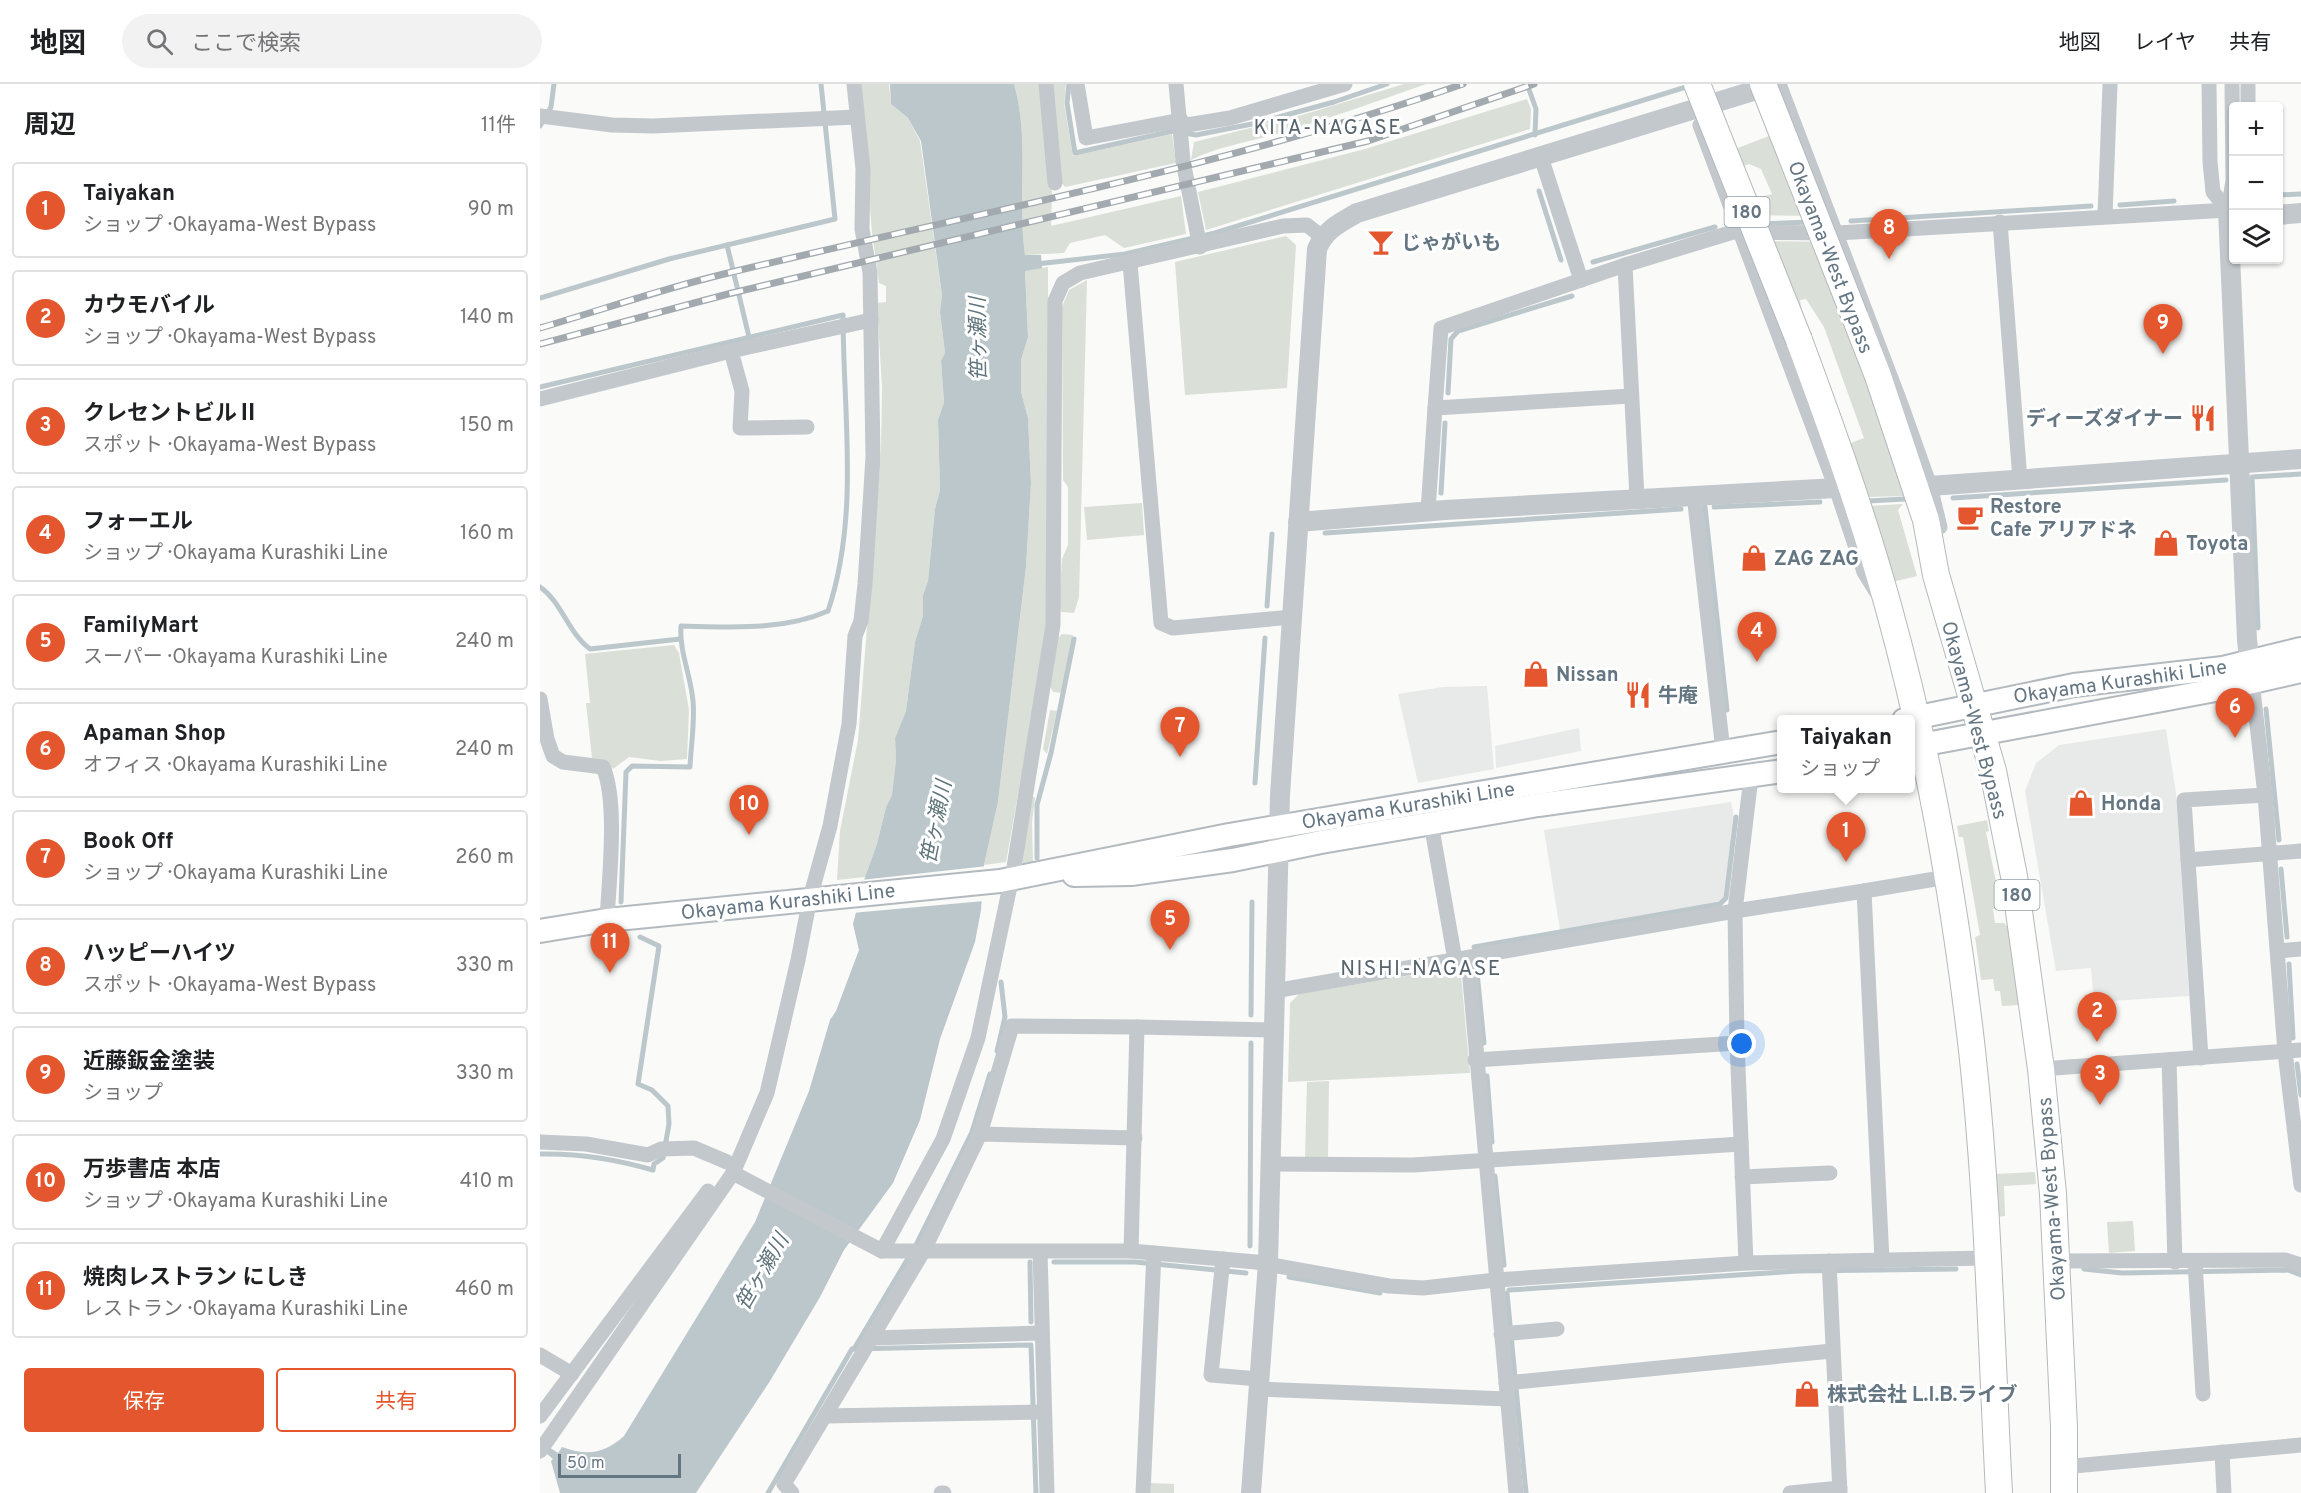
<!DOCTYPE html>
<html lang="ja">
<meta charset="utf-8">
<style>
body{margin:0;font-family:Overpass,"Noto Sans JP",sans-serif;background:#f2f2f2;color:#202124}
.controls{position:absolute;right:18px;top:18px;display:grid;overflow:hidden;border-radius:6px;box-shadow:0 2px 4px #0004}
.controls button{width:54px;height:54px;display:grid;place-items:center;padding:0;border:0;border-bottom:2px solid #e0e0e0;background:#fff;color:#202124;font:30px sans-serif}
.scale{position:absolute;left:18px;bottom:15px;width:123px;box-sizing:border-box;padding-left:6px;border:3px solid #657683;border-top:0;font-size:16px;line-height:21px;white-space:nowrap;color:#657683;-webkit-text-stroke:4px #fff;paint-order:stroke}
.you{position:absolute;left:1202px;top:960px;width:21px;height:21px;margin:-15px;border:4px solid #fff;border-radius:50%;background:#1a73e8;box-shadow:0 0 0 9px #1a73e833}
.badge{display:grid;place-items:center;width:39px;height:39px;border-radius:50%;background:#e4572e;color:#fff;font-size:20px;font-weight:700}
.pin{position:absolute;translate:-50% -50px;filter:drop-shadow(0 2px 3px #0008)}
.pin::after{content:'';position:absolute;top:32px;width:21px;height:18px;background:inherit;clip-path:polygon(0 0,100% 0,50% 100%)}
.popup{position:absolute;left:1237px;top:631px;width:138px;height:78px;box-sizing:border-box;display:grid;place-content:center;border-radius:6px;background:#fff;filter:drop-shadow(0 2px 4px #0005);font-size:20px;white-space:nowrap;color:#757577}
.popup b{font-size:22px;color:#202124}
.popup::after{content:'';position:absolute;left:50%;top:100%;margin-left:-12px;border:12px solid transparent;border-top-color:#fff}
.list{margin:0;padding:0;list-style:none}
h2{display:flex;justify-content:space-between;align-items:center;height:78px;margin:0;padding:0 24px;font-size:26px}
h2 small{font-size:20px;font-weight:400;color:#757577}
.list li{display:grid;grid-template-columns:39px 1fr auto;gap:18px;align-items:center;box-sizing:border-box;height:96px;margin:0 12px 12px;padding:0 12px;border:2px solid #e0e0e0;border-radius:6px}
.list b{display:block;font-size:22px;white-space:nowrap}
.list p{margin:0;font-size:20px;white-space:nowrap;color:#757577}
.list em{font-size:20px;font-style:normal;color:#757577}
.actions{display:flex;gap:12px;padding:18px 24px}
.actions a{flex:1;padding:14px 0;border:2px solid #e4572e;border-radius:6px;text-align:center;font-size:21px;color:#e4572e}
.actions .main{background:#e4572e;color:#fff}
.icon{flex:none;width:33px;height:33px;fill:none;stroke:currentColor;stroke-width:2;stroke-linecap:round;stroke-linejoin:round}
.map{position:relative;flex:none;width:1761px;height:1409px;overflow:hidden}
header{display:flex;align-items:center;gap:36px;box-sizing:border-box;height:84px;padding:0 30px;background:#fff;border-bottom:2px solid #e0e0e0}
header strong{font-size:28px}
nav{display:flex;gap:33px;margin-inline-start:auto;font-size:21px}
.search{width:420px;height:54px;background:#f2f2f2;display:flex;align-items:center;gap:15px;box-sizing:border-box;padding:0 21px;border-radius:33px;color:#757577;font-size:22px}
main{display:flex}
aside{flex:1;background:#fff}
.map>svg:first-child{display:block}
</style>
<header>
<strong>地図</strong>
<div class="search"><svg class="icon" aria-label="search" viewBox="0 0 24 24"><circle cx="10" cy="10" r="6"/><path d="M15 15l6 6"/></svg>ここで検索</div>
<nav><a>地図</a><a>レイヤ</a><a>共有</a></nav>
</header>
<main>
<aside>
<h2>周辺<small>11件</small></h2>
<ul class="list">
<li><span class="badge">1</span><div><b>Taiyakan</b><p>ショップ · Okayama-West Bypass</p></div><em>90 m</em></li>
<li><span class="badge">2</span><div><b>カウモバイル</b><p>ショップ · Okayama-West Bypass</p></div><em>140 m</em></li>
<li><span class="badge">3</span><div><b>クレセントビルⅡ</b><p>スポット · Okayama-West Bypass</p></div><em>150 m</em></li>
<li><span class="badge">4</span><div><b>フォーエル</b><p>ショップ · Okayama Kurashiki Line</p></div><em>160 m</em></li>
<li><span class="badge">5</span><div><b>FamilyMart</b><p>スーパー · Okayama Kurashiki Line</p></div><em>240 m</em></li>
<li><span class="badge">6</span><div><b>Apaman Shop</b><p>オフィス · Okayama Kurashiki Line</p></div><em>240 m</em></li>
<li><span class="badge">7</span><div><b>Book Off</b><p>ショップ · Okayama Kurashiki Line</p></div><em>260 m</em></li>
<li><span class="badge">8</span><div><b>ハッピーハイツ</b><p>スポット · Okayama-West Bypass</p></div><em>330 m</em></li>
<li><span class="badge">9</span><div><b>近藤鈑金塗装</b><p>ショップ</p></div><em>330 m</em></li>
<li><span class="badge">10</span><div><b>万歩書店 本店</b><p>ショップ · Okayama Kurashiki Line</p></div><em>410 m</em></li>
<li><span class="badge">11</span><div><b>焼肉レストラン にしき</b><p>レストラン · Okayama Kurashiki Line</p></div><em>460 m</em></li>
</ul>
<div class="actions"><a class="main">保存</a><a>共有</a></div>
</aside>
<div class="map">
<svg width="1761" height="1409" viewBox="0 0 1761 1409">
<rect width="100%" height="100%" fill="#fafaf8"/>
<g fill="#e8e9e9">
<polygon points="947,602 954,685 878,699 858,610 903,603"/>
<polygon points="1039,644 1041,667 956,684 955,662"/>
<polygon points="1626,645 1636,709 1649,912 1554,918 1551,884 1516,887 1485,707 1496,679 1519,661"/>
<polygon points="1191,718 1194,734 1184,812 1180,819 1020,846 1004,746"/>
</g>
<g fill="#dadfd7">
<polygon points="320,0 349,0 351,20 368,34 380,57 402,211 400,228 405,269 401,278 404,320 398,336 400,406 395,425 388,497 383,511 383,532 375,558 366,627 355,654 356,675 352,711 346,723 337,760 325,793 297,796 300,747 318,656 341,369 342,304 337,219 346,218 346,202 339,199 332,149"/>
<path d="M474 0H502L512 108 511 142 641 112 646 150 584 164 565 151 530 159 524 169 485 171C477 114 490 57 474 0Z"/>
<polygon points="509,0 526,0 524,20 533,72 632,50 636,79 525,103 518,94"/>
<path d="M864 0H886C835 18 785 36 733 51 705 59 677 63 651 76L654 58 762 31Z"/>
<polygon points="987,15 991,25 990,45 666,146 658,108 825,65"/>
<polygon points="1247,45 1284,132 1199,131 1195,120 1232,110 1221,85 1209,80 1203,82 1177,72"/>
<polygon points="746,152 756,161 747,304 645,311 635,178"/>
<polygon points="1211,157 1293,158 1361,391 1364,412 1327,413 1306,361 1324,354 1284,243 1266,215 1260,216 1266,249"/>
<polygon points="508,183 508,541 466,778 444,781 458,718 486,483 491,399 488,334 481,308 481,276 488,253 485,186"/>
<polygon points="547,196 539,513 534,529 521,528 519,521 522,475 528,461 528,403 523,396 522,223 529,206"/>
<polygon points="602,419 604,451 547,456 544,423"/>
<polygon points="1363,420 1358,426 1377,492 1352,498 1329,422"/>
<polygon points="522,550 533,551 522,609 513,608 510,602 517,555"/>
<polygon points="134,561 139,569 149,626 147,675 121,677 89,673 73,685 63,676 52,674 46,619 50,619 45,570"/>
<polygon points="510,626 517,627 507,670 503,665"/>
<polygon points="492,712 495,714 492,738 493,778 483,779 481,772"/>
<polygon points="1447,736 1449,747 1446,748 1461,823 1453,825 1455,839 1464,839 1468,843 1481,921 1462,922 1460,907 1455,907 1453,895 1441,896 1435,853 1440,851 1423,753 1419,753 1417,742"/>
<polygon points="914,884 921,891 930,989 748,998 750,919 759,910"/>
<polygon points="789,997 788,1074 765,1074 767,998"/>
<polygon points="1495,1088 1496,1100 1464,1102 1465,1132 1458,1133 1456,1090"/>
<polygon points="1593,1137 1595,1167 1569,1169 1567,1138"/>
<polygon points="610,1399 634,1400 634,1409 610,1409"/>
</g>
<path fill="#bbc7cb" d="M350 0H474C490 56 477 114 485 171H501L502 184 485 187 488 253 481 276V308L488 334 491 399 486 483 458 718 444 781 441 826 435 858 400 955 380 1036 353 1099 304 1166 280 1213 230 1297 156 1409H20L11 1377 13 1375 0 1364V1357L18 1369 22 1363C47 1372 64 1370 84 1352L215 1138 269 1007 290 936 296 927 319 866 313 840 325 793 337 760 346 723 352 711 356 675 355 654 366 627 375 558 383 532V511L388 497 395 425 400 406 398 336 404 319 401 277 405 269 400 228 402 211 381 57 368 34 351 20Z"/>
<polygon fill="#fafaf8" points="447,782 444,817 312,829 321,796"/>
<g fill="none" stroke-linecap="round" stroke-linejoin="round">
<g stroke="#bbc7cb" stroke-width="5">
<polyline points="529,0 527,19 535,69 633,47 656,51 717,39 794,18 847,0"/>
<polyline points="987,0 996,25 995,51"/>
<polyline points="0,42 11,23 14,0"/>
<polyline points="999,107 1021,176"/>
<polyline points="1738,111 1761,110"/>
<polyline points="1580,121 1634,117"/>
<polyline points="1311,137 1551,122"/>
<polyline points="1222,140 1270,138"/>
<polyline points="187,161 209,253"/>
<polyline points="1053,178 1175,143"/>
<polyline points="497,180 585,170 675,149 1149,2"/>
<polyline points="0,214 129,175 295,135 281,0"/>
<path d="M0 303 303 231C303 329 320 431 288 527 243 547 190 543 141 542 139 567 151 592 153 617 155 638 151 661 150 683L92 682 86 688 81 818"/>
<polyline points="908,309 911,255 918,247 1032,212"/>
<polyline points="901,409 905,339"/>
<polyline points="1413,414 1686,396"/>
<polyline points="1328,417 1365,415"/>
<polyline points="1165,423 1187,626"/>
<polyline points="1174,423 1280,418"/>
<polyline points="785,449 1141,425"/>
<path d="M0 503C22 518 28 549 50 565L140 555"/>
<polyline points="727,522 732,450"/>
<polyline points="1718,544 1712,393 1761,390"/>
<polyline points="1726,625 1739,756"/>
<polyline points="715,699 725,554"/>
<polyline points="497,774 497,721 511,669 534,555"/>
<polyline points="1741,785 1747,853"/>
<polyline points="934,863 1180,820 1186,814 1196,733"/>
<polyline points="1749,880 1753,954"/>
<polyline points="937,888 944,959"/>
<polyline points="711,931 712,818"/>
<polyline points="457,967 465,933 461,898"/>
<polyline points="1757,980 1761,1011"/>
<polyline points="947,992 952,1058"/>
<path d="M0 1070C39 1069 75 1075 113 1086L114 1080 123 1074 129 1040 128 1022 112 1006 98 1000 119 862 100 853"/>
<polyline points="955,1092 964,1181"/>
<polyline points="710,1162 711,959"/>
<polyline points="490,1178 491,1238"/>
<polyline points="514,1178 595,1178 706,1189"/>
<polyline points="1544,1185 1582,1189 1748,1186 1761,1191"/>
<polyline points="749,1193 840,1209"/>
<polyline points="969,1206 1258,1187 1416,1185"/>
<polyline points="967,1209 986,1409"/>
<polyline points="314,1265 376,1161 432,1048 450,990"/>
<polyline points="228,1409 312,1265 491,1261 496,1409"/>
</g>
<defs>
<g id="secondary">
<polyline points="1364,636 1534,601 1683,584 1761,565"/>
<polyline points="1370,663 1686,604 1761,587"/>
<polyline points="534,791 591,790 693,776 781,758 998,721 1242,687"/>
<polyline points="0,847 67,836 460,797 689,751 1242,658"/>
</g>
<g id="trunk">
<polyline points="1315,233 1338,292 1386,436 1396,491 1453,687 1474,792 1501,985 1513,1110 1524,1343 1524,1409"/>
<path d="M1259 256C1292 345 1324 434 1349 525 1387 663 1413 807 1430 949 1448 1101 1451 1256 1459 1409"/>
</g>
</defs>
<use href="#secondary" stroke="#b3babf" stroke-width="26"/>
<use href="#trunk" stroke="#b4b9bd" stroke-width="28"/>
<g stroke="#c3c8cc" stroke-width="15">
<polyline points="506,0 515,99"/>
<polyline points="537,0 546,54 641,36"/>
<polyline points="636,0 643,77 660,163"/>
<polyline points="1239,0 1362,323 1390,402 1400,443"/>
<polyline points="1669,0 1670,78 1673,108 1688,126"/>
<polyline points="1708,0 1708,22"/>
<polyline points="0,32 72,41 113,42 317,33"/>
<polyline points="1160,41 1296,404 1324,488 1337,509"/>
<polyline points="641,42 690,34 805,0"/>
<polyline points="1001,73 1041,196"/>
<polyline points="1688,126 1693,97 1692,0"/>
<polyline points="1565,132 1570,0"/>
<polyline points="1460,138 1480,396"/>
<polyline points="590,179 621,539 633,544 752,533"/>
<polyline points="1085,181 1097,414"/>
<polyline points="191,267 202,307 200,344 267,343"/>
<polyline points="0,315 191,267 331,236"/>
<polyline points="895,324 901,244 1085,181 1193,148 1297,149 1688,126"/>
<polyline points="1154,411 1183,667"/>
<polyline points="888,427 895,324 1091,312"/>
<polyline points="1712,597 1725,711 1745,968 1761,1101"/>
<path d="M0 615 7 655 13 672 23 678 63 683C78 717 69 796 67 836"/>
<polyline points="891,739 915,876"/>
<polyline points="1648,776 1761,767"/>
<polyline points="1324,807 1407,793"/>
<polyline points="1738,867 1761,865"/>
<polyline points="928,874 976,1409"/>
<polyline points="734,907 1195,827 1324,807 1342,1176"/>
<polyline points="1661,974 1644,716 1725,711"/>
<polyline points="935,976 1197,959"/>
<polyline points="1629,976 1635,1178"/>
<polyline points="1501,985 1761,966"/>
<polyline points="440,1050 472,942 597,943"/>
<polyline points="0,1058 46,1060 108,1071 121,1065 154,1064 187,1078"/>
<polyline points="730,1080 873,1081 1201,1060"/>
<polyline points="193,1089 342,1167 591,1167 716,1178 849,1202 883,1204 956,1196 1206,1179 1447,1174"/>
<polyline points="1202,1093 1290,1089"/>
<polyline points="342,1167 403,1055 438,954 474,783 513,541 515,217 523,199 540,189 743,142 767,141 782,153"/>
<polyline points="591,1167 597,943 733,946"/>
<polyline points="500,1168 507,1409"/>
<polyline points="683,1175 671,1291 719,1295"/>
<polyline points="1289,1177 1300,1409"/>
<polyline points="1516,1177 1745,1176 1761,1181"/>
<polyline points="1655,1178 1663,1310"/>
<polyline points="1206,1179 1197,959 1195,827 1211,693"/>
<polyline points="961,1250 1017,1245"/>
<polyline points="332,1254 502,1249"/>
<polyline points="0,1271 32,1290"/>
<polyline points="966,1299 1292,1267"/>
<polyline points="718,1305 967,1315"/>
<polyline points="0,1332 168,1107"/>
<polyline points="285,1332 504,1328"/>
<polyline points="0,1367 193,1089 227,1009 258,876 270,814 290,742 309,640 315,552 321,537 325,500 333,373 330,189 322,145 323,85 314,0"/>
<polyline points="1682,1368 1684,1409"/>
<polyline points="1523,1383 1761,1361"/>
<polyline points="252,1409 244,1400 383,1168 440,1050 595,1054"/>
<polyline points="401,1409 404,1409"/>
<polyline points="603,1409 614,1169"/>
<polyline points="1250,1409 1300,1404"/>
</g>
<g stroke="#c3c8cc" stroke-width="20">
<polyline points="1694,127 1688,126 1707,556 1711,591"/>
<polyline points="1738,131 1761,129"/>
<polyline points="1390,402 1761,375"/>
<polyline points="758,438 905,426 1296,404"/>
<path d="M711 1409 728 1179 740 711 777 165C785 146 799 139 817 129L1236 0"/>
</g>
<use href="#secondary" stroke="#fff" stroke-width="22"/>
<use href="#trunk" stroke="#fff" stroke-width="26"/>
<defs>
<g id="rail">
<path d="M0 244C61 226 122 205 184 190 431 130 682 84 923 0"/>
<polyline points="0,260 188,210 828,57 994,0"/>
</g>
</defs>
<use href="#rail" stroke="#a2aab0" stroke-width="7"/>
<use href="#rail" stroke="#fff" stroke-width="4.5" stroke-dasharray="14" stroke-linecap="butt"/>
<defs>
<g id="trunk-bridge">
<polyline points="1157,0 1259,256"/>
<polyline points="1223,0 1315,233"/>
</g>
</defs>
<use href="#trunk-bridge" stroke="#b4b9bd" stroke-width="28" stroke-linecap="butt"/>
<use href="#trunk-bridge" stroke="#fff" stroke-width="26"/>
</g>
<defs>
<symbol id="bar-bare" viewBox="-9 -9 18 18"><path d="M-6-5H6L.8 .8V4.5H3.5V6h-7V4.5H-.8V.8Z" fill="#e4572e" stroke="#fff" stroke-width="2.5" paint-order="stroke"/></symbol>
<symbol id="restaurant-bare" viewBox="-9 -9 18 18"><path d="M-5-6h1v4h1v-4h1v4h1v-4h1v5L-1.5 .5V6h-2V.5L-5-1ZM5-6V6H3V1.5H1.5Q1.5-4 5-6Z" fill="#e4572e" stroke="#fff" stroke-width="2.5" paint-order="stroke"/></symbol>
<symbol id="cafe-bare" viewBox="-9 -9 18 18"><path d="M-5.5-4.5H6V0H3Q3 3.5 0 3.5H-2.5Q-5.5 3.5-5.5 0ZM3-3.2v2h1.7v-2ZM-6 4.5H4V6H-6Z" fill="#e4572e" stroke="#fff" stroke-width="2.5" paint-order="stroke"/></symbol>
<symbol id="shop-bare" viewBox="-9 -9 18 18"><path d="M-5-2.5h2.3a2.7 3.5 0 0 1 5.4 0H5L5.5 6h-11ZM-1.5-2.5h3a1.5 2.3 0 0 0-3 0Z" fill="#e4572e" stroke="#fff" stroke-width="2.5" paint-order="stroke"/></symbol>
</defs>
<g fill-rule="evenodd">
<use href="#bar-bare" x="822" y="139" width="38" height="38"/>
<use href="#restaurant-bare" x="1644" y="315" width="38" height="38"/>
<use href="#cafe-bare" x="1411" y="414" width="38" height="38"/>
<use href="#shop-bare" x="1607" y="440" width="38" height="38"/>
<use href="#shop-bare" x="1195" y="455" width="38" height="38"/>
<use href="#shop-bare" x="977" y="571" width="38" height="38"/>
<use href="#restaurant-bare" x="1079" y="592" width="38" height="38"/>
<use href="#shop-bare" x="1522" y="700" width="38" height="38"/>
<use href="#shop-bare" x="1248" y="1291" width="38" height="38"/>
</g>
<g text-anchor="middle" stroke-width="6" stroke-linejoin="round" paint-order="stroke">
<g fill="#fff" stroke="#939fa8" stroke-width="1.5">
<rect x="1184.5" y="113" width="45" height="30" rx="4.5"/>
<rect x="1454.5" y="796" width="45" height="30" rx="4.5"/>
</g>
<g font-size="18" font-weight="bold" fill="#657683">
<text x="1207" y="134">180</text>
<text x="1477" y="817">180</text>
</g>
<g font-size="20" font-weight="bold" fill="#657683" stroke="#fff" text-anchor="start">
<text x="861" y="165">じゃがいも</text>
<text x="1643" y="341" text-anchor="end">ディーズダイナー</text>
<text x="1450" y="429">Restore<tspan x="1450" dy="23">Cafe アリアドネ</tspan></text>
<text x="1646" y="466">Toyota</text>
<text x="1234" y="481">ZAG ZAG</text>
<text x="1016" y="597">Nissan</text>
<text x="1118" y="618">牛庵</text>
<text x="1561" y="726">Honda</text>
<text x="1287" y="1317">株式会社 L.I.B.ライブ</text>
</g>
<g font-size="20" fill="#657683" stroke="#fff">
<text transform="translate(1291 173) rotate(69)" y="7">Okayama-West Bypass</text>
<text transform="translate(1580 597) rotate(-8)" y="7">Okayama Kurashiki Line</text>
<text transform="translate(1435 636) rotate(75)" y="7">Okayama-West Bypass</text>
<text transform="translate(868 721) rotate(-9)" y="7">Okayama Kurashiki Line</text>
<text transform="translate(248 817) rotate(-6)" y="7">Okayama Kurashiki Line</text>
<text transform="translate(1511 1115) rotate(-94)" y="7">Okayama-West Bypass</text>
</g>
<g font-size="21" letter-spacing="1.5" fill="#57646e" stroke="#fff">
<text x="788" y="50">KITA-NAGASE</text>
<text x="881" y="891">NISHI-NAGASE</text>
</g>
<g font-size="21" font-style="italic" fill="#60757c" stroke="#fff">
<text transform="translate(438 255) rotate(-91)" y="7">笹ヶ瀬川</text>
<text transform="translate(396 738) rotate(-79)" y="7">笹ヶ瀬川</text>
<text transform="translate(222 1188) rotate(-60)" y="7">笹ヶ瀬川</text>
</g>
</g>
</svg>
<div class="controls">
<button>+</button>
<button>−</button>
<button><svg class="icon" aria-label="layers" viewBox="0 0 24 24"><path d="M12 4l9 5-9 5-9-5zM3 14l9 5 9-5"/></svg></button>
</div>
<div class="scale">50 m</div>
<div class="you"></div>
<div class="pin badge" style="left:1306px;top:778px">1</div>
<div class="popup"><b>Taiyakan</b>ショップ</div>
<div class="pin badge" style="left:1557px;top:958px">2</div>
<div class="pin badge" style="left:1560px;top:1021px">3</div>
<div class="pin badge" style="left:1217px;top:578px">4</div>
<div class="pin badge" style="left:630px;top:866px">5</div>
<div class="pin badge" style="left:1695px;top:654px">6</div>
<div class="pin badge" style="left:640px;top:673px">7</div>
<div class="pin badge" style="left:1349px;top:175px">8</div>
<div class="pin badge" style="left:1623px;top:270px">9</div>
<div class="pin badge" style="left:209px;top:751px">10</div>
<div class="pin badge" style="left:70px;top:889px">11</div>
</div>
</main>
